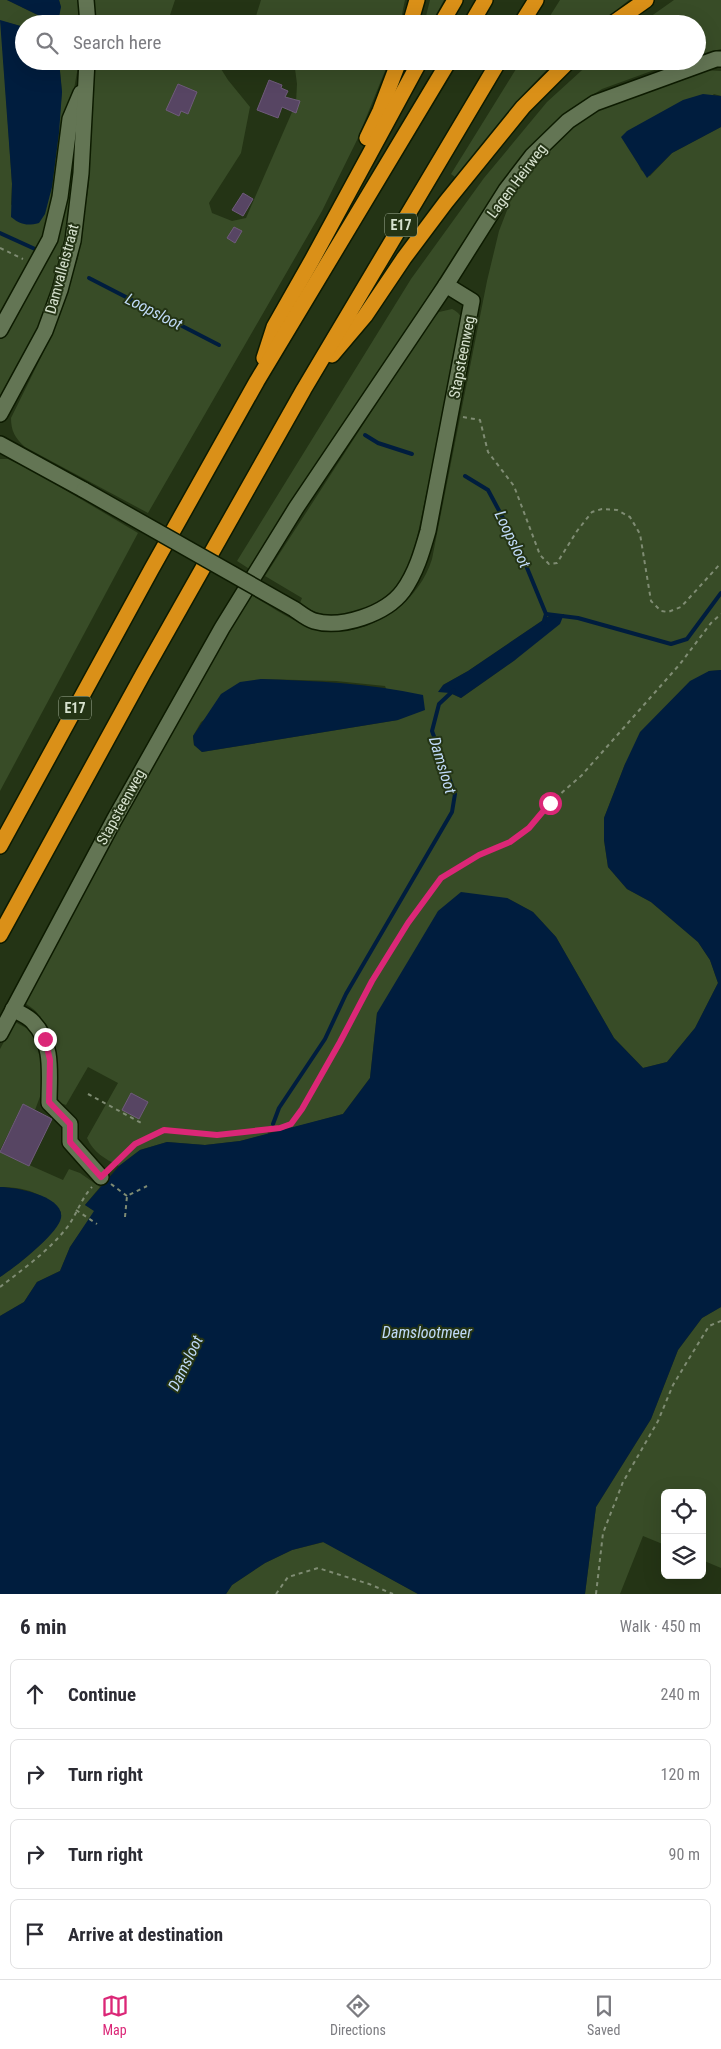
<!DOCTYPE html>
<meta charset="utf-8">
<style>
body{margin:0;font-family:"Roboto Condensed",sans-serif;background:#f2f2f3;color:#2b2b33}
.controls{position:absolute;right:15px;bottom:15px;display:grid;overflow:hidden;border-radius:8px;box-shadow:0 5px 20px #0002}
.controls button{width:45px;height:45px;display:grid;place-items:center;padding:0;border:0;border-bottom:1px solid #e1e1e2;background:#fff;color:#2b2b33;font:25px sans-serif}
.stop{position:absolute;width:15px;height:15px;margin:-11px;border:4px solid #db2777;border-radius:50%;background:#fff}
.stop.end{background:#db2777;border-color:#fff;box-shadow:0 1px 5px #0008}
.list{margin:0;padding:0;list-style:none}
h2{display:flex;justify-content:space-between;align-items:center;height:65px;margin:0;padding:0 20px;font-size:21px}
h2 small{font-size:16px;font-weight:400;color:#7c7c81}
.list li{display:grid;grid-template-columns:32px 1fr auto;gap:15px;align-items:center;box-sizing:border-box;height:70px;margin:0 10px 10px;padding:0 10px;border:1px solid #e1e1e2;border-radius:8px}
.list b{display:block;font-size:19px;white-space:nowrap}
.list em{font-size:16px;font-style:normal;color:#7c7c81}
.icon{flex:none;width:28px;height:28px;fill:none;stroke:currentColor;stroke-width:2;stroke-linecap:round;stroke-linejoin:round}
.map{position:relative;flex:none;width:721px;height:1594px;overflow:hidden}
.search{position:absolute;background:#fff;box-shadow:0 5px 20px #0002;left:15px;right:15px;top:15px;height:55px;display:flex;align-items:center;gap:12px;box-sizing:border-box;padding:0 18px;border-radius:28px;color:#7c7c81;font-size:19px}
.sheet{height:385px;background:#fff}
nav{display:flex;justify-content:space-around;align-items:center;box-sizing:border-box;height:70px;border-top:1px solid #e1e1e2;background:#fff;font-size:14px;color:#7c7c81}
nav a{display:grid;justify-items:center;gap:2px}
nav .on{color:#db2777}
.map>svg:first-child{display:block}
</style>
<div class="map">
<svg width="721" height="1594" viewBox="0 0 721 1594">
<rect width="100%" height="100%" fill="#243415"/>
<g fill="#384c27" fill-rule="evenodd">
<polygon points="0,0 7,0 48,20 61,7 59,0 80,0 81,24 24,24 24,27 1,21 12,184 11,205 52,187 62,92 59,61 79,61 49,229 0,323"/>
<polygon points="93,0 175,0 167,24 95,24"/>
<polygon points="261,0 405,0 400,24 278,24 256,16"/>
<polygon points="430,0 444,0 431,24 424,24"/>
<polygon points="560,0 629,0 599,24 545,24"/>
<polygon points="674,0 721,0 721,49 697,55 697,24 640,24"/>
<path d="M94 61H216L228 80 250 107 241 153 209 203 212 213 232 221 246 218 296 103 297 84 294 61H389L357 140 322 211 148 513 25 447C15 438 11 431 11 418L49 341 78 258 89 183Z"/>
<polygon points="521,61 555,61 518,100 455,177 451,174"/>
<polygon points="592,61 679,61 602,89 567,111 528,150 458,249 382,369 251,570 237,561 411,279 484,178 547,102"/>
<path d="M703 70 721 71V96L714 94 636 158 641 170 650 176 672 153 721 127V670L709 671 625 764 604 818V840L608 867 627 889 651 902 698 942 710 960 718 983 695 1028 667 1062 643 1068 614 1038 556 937 533 912 507 898 377 1013 370 1078 343 1114 288 1129 287 1125 266 1127 268 1134 240 1141 205 1145 167 1142 140 1150 119 1166C105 1159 93 1152 87 1138L118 1083 88 1067 66 1105 60 1103 56 1095C52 1074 49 1029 38 1014 35 1009 28 1006 23 1001L226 633 229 631 251 595C271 606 291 621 313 628 362 643 418 606 432 559L487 281 499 231 514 192 551 148 578 123 594 112ZM552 614 515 660 461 698 450 693 443 685 468 671ZM261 679 336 681 385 686 398 720 202 752 194 745 193 736 201 722Z"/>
<path d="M78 118C76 157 74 197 67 236 56 290 31 352 0 398V336L52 240Z"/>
<path d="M452 309C460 313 463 318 462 327L413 556C409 564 406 572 401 580 384 605 343 623 313 611 309 609 304 606 300 603L302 598 265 576 427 326 439 312Z"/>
<polygon points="0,459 8,459 35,472 138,533 0,791"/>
<polygon points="15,1022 28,1029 38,1038 45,1073 41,1094 35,1110 23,1104 0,1150 0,1049"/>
<path d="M0 1152 63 1180 69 1169 80 1173 100 1187 85 1205 95 1211 70 1247 60 1271 37 1282 24 1302 0 1316V1277C16 1266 62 1232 61 1212 43 1193 26 1187 0 1187Z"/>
<polygon points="721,1307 721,1568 702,1560 702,1493 665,1493 665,1545 643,1536 620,1594 585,1594 596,1507 651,1419 678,1350 702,1318"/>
<polygon points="324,1542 418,1594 226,1594 232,1585 265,1563 292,1550"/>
</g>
<g fill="#001d3e">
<polygon points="7,0 59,0 61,7 59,17 48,20"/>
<path d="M0 20 24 27V61H59L62 92 59 133 52 187 45 214 39 223C27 226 21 225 11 217L12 184Z"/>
<polygon points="703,94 721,96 721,127 672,153 647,178 621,137 627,131 683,100"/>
<polygon points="552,614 564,614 560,624 515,660 461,698 450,693 438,692 443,685 468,671"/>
<polygon points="721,670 721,1307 702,1318 678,1350 651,1419 596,1507 585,1594 418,1594 323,1542 292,1550 265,1563 232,1585 226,1594 0,1594 0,1316 24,1302 37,1282 60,1271 70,1247 94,1211 85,1205 119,1166 140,1150 167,1142 205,1145 240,1141 343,1114 370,1078 377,1013 438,911 461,892 507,898 533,912 556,937 614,1038 643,1068 667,1062 695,1028 718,983 710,960 698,942 651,902 627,889 608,867 604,840 604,818 625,764 640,732 690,681 709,671"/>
<path d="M261 679C317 681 368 683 423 695L425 710 398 720 214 750 202 752 194 745 193 736 221 694 240 682Z"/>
<path d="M0 1187C15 1187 65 1196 61 1218 58 1234 14 1268 0 1277Z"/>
</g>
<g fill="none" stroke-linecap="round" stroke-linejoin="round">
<g stroke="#001d3e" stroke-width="4">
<polyline points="0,233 35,249"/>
<polyline points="89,278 219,345"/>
<polyline points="365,435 378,443 412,454"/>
<polyline points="465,476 488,490 518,546 546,614"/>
<polyline points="543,624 546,614 578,618 671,644 687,639 721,593"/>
<polyline points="273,1124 279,1108 325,1039 346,994 452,812 455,794 432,731 439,704 454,690"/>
</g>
</g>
<g fill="#574563" stroke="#6f5b7b">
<polygon points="269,80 282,85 281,88 288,91 285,97 300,101 296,113 282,107 278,118 257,110"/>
<polygon points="178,84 197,92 188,114 181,111 179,116 166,110"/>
<polygon points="243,193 253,199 243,216 232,210"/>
<polygon points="234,227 242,231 235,243 227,238"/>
<polygon points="131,1093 148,1102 139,1119 122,1110"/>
<polygon points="23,1104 52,1119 29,1166 0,1152"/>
</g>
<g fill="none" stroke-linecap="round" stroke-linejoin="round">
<defs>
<g id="minor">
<polyline points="86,0 88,24"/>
<polyline points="0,330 50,239 60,197 70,119 81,93"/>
<polyline points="0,414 45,331 60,290 73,241 81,173 87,61"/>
<polyline points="0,444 84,490"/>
<path d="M294 609C300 613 307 619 314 621 341 629 386 614 403 591 416 573 422 552 428 531L472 301 446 285"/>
<path d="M13 1009C19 1013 28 1016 33 1022 54 1044 49 1074 49 1103L70 1124V1142L101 1177"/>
<polyline points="0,1034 114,820 222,628 296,508 446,285 506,190 532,156 568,121 595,103 716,59 721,59"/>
</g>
<g id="highway">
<polyline points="410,24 417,0"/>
<polyline points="441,24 455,0"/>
<polyline points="471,24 485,0"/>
<polyline points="521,24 536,0"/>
<polyline points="612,24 646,0"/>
<polyline points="367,138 380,111 399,61"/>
<polyline points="332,355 365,316 404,258 446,202 523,107 569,61"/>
<polyline points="264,358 274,327 312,260 420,61"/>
<polyline points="0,846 151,570 257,381 449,61"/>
<polyline points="0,935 143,674 304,389 499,61"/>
</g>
</defs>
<use href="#minor" stroke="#0d1b00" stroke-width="18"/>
<use href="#highway" stroke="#0d1b00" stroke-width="18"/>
<g stroke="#7f8c73" stroke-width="2" stroke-dasharray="4 4" stroke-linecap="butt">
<polyline points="0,248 23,259"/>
<polyline points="463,417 480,420 488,452 514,486 540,555 549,564 557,563 577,531 592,512 602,509 617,510 630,517 640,534 651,601 661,611 668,612 681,607 721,563"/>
<polyline points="88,1094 143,1124"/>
<polyline points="111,1167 135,1144 164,1130 217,1135 279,1128 291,1124 302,1109 341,1042 371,981 408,923 441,877 479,855 509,841 529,828 550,803 582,775 680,664 711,623 721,614"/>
<polyline points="111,1184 127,1196"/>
<polyline points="76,1210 97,1224"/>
<polyline points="125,1217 127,1196 147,1186"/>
<path d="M0 1287C22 1270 47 1252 65 1230 76 1217 80 1200 92 1187"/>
<polyline points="276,1594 288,1577 318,1568 369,1584 393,1594"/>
<polyline points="596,1594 603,1533 623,1482 658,1421 673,1385 693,1352 709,1326 721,1321"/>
</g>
<use href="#minor" stroke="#637554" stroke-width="15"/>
<use href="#highway" stroke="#da9018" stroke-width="15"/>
<defs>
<polyline id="minor-bridge" points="84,490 294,609"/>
</defs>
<use href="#minor-bridge" stroke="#0d1b00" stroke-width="18" stroke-linecap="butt"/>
<use href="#minor-bridge" stroke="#637554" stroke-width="15"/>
</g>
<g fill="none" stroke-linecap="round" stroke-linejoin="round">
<polyline stroke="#db2777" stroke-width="6" points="45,1039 50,1060 49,1102 70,1124 70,1142 101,1177 135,1144 164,1130 217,1135 280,1128 291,1124 302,1109 340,1042 372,981 408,923 441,878 479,855 510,842 529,828 550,803"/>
</g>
<g text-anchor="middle" stroke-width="4" stroke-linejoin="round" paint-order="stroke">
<g fill="#243415" stroke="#a1ae97" stroke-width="1">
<rect x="385" y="213.5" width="32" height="23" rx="4"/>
<rect x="59" y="696.5" width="32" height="23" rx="4"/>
</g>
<g font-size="14" font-weight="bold" fill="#d7e2cf">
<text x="401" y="230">E17</text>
<text x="75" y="713">E17</text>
</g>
<g font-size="15" fill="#d7e2cf" stroke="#243415">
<text transform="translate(517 181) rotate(-53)" y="5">Lagen Heirweg</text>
<text transform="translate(62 269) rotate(-75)" y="5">Damvalleistraat</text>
<text transform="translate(462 357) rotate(-79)" y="5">Stapsteenweg</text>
<text transform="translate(121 807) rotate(-61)" y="5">Stapsteenweg</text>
</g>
<g font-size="16" font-style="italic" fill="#c1dbf9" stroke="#243415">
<text transform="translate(154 311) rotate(27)" y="6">Loopsloot</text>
<text transform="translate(513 539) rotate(64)" y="6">Loopsloot</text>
<text transform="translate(443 765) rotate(73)" y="6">Damsloot</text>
<text x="427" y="1338">Damslootmeer</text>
<text transform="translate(185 1363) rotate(-64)" y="6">Damsloot</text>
</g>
</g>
</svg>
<div class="controls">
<button><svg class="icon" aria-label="locate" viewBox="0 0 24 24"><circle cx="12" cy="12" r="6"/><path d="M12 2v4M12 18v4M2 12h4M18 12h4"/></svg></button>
<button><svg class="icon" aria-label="layers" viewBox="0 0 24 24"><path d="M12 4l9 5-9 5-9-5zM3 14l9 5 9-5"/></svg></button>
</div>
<div class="stop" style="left:550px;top:803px"></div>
<div class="stop end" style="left:45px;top:1039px"></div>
<div class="search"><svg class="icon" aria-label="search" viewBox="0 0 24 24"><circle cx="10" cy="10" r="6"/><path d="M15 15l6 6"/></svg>Search here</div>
</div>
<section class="sheet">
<h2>6 min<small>Walk · 450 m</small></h2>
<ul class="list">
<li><svg class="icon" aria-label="ahead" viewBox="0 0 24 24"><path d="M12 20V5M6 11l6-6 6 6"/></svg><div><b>Continue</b></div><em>240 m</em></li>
<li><svg class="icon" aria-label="right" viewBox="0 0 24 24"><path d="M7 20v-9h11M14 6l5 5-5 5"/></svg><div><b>Turn right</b></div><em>120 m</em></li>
<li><svg class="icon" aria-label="right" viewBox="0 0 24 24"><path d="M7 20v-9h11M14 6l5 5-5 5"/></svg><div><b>Turn right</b></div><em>90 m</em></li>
<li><svg class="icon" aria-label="arrive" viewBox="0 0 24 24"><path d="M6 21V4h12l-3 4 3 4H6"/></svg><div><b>Arrive at destination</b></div></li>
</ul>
</section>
<nav>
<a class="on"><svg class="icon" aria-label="map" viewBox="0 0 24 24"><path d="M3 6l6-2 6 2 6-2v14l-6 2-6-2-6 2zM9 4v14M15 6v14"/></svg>Map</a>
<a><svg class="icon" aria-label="directions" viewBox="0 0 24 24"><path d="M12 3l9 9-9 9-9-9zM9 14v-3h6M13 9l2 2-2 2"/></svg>Directions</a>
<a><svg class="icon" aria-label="saved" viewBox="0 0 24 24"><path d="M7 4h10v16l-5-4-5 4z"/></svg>Saved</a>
</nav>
